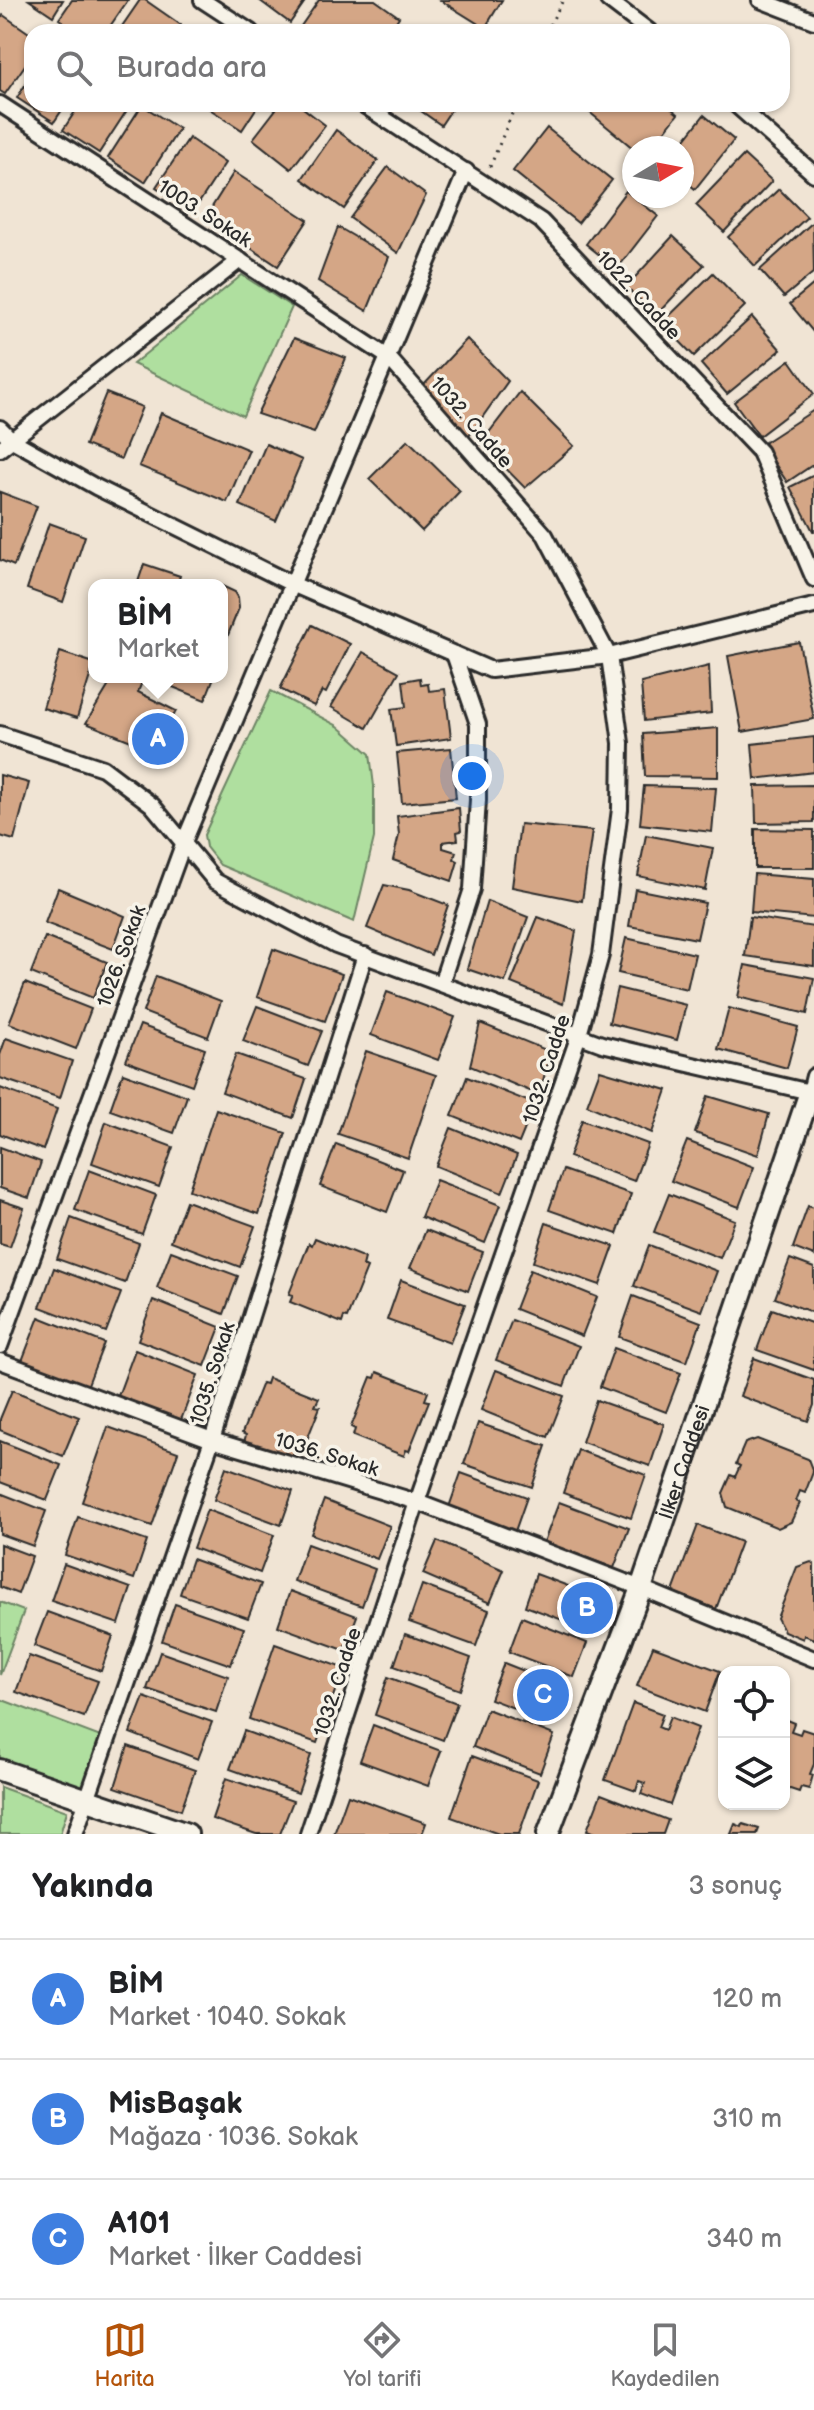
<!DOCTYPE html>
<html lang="tr">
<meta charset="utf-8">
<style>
body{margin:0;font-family:"Balsamiq Sans",sans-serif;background:#f6f6f6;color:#202124}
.controls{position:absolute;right:24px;bottom:24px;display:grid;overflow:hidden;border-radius:16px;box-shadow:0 2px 6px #0004}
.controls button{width:72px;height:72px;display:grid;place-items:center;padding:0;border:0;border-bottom:2px solid #e0e0e0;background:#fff;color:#202124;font:40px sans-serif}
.compass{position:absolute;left:622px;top:136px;width:72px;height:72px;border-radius:50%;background:#fff;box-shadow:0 2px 6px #0004;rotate:80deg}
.you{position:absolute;left:472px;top:776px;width:28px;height:28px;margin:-20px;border:6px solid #fff;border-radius:50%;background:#1a73e8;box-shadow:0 0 0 12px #1a73e833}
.badge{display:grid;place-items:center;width:52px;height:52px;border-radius:50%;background:#b45309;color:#fff;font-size:26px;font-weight:700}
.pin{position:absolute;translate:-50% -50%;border:4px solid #fff;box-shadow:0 2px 8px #0006}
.popup{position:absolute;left:88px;top:579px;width:140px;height:104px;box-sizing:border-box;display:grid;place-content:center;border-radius:16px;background:#fff;filter:drop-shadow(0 2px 6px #0005);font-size:26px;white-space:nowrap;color:#757577}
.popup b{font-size:30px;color:#202124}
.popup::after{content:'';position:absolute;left:50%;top:100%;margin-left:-16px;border:16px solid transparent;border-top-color:#fff}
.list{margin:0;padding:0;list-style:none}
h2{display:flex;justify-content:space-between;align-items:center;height:104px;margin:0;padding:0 32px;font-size:34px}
h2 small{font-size:26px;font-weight:400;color:#757577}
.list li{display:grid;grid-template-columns:52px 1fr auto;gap:24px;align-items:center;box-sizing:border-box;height:120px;padding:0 32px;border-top:2px solid #e0e0e0}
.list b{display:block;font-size:30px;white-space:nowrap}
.list p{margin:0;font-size:26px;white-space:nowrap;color:#757577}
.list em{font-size:26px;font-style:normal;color:#757577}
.icon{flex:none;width:44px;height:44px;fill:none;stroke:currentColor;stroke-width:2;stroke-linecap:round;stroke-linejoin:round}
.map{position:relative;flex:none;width:814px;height:1834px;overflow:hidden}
.search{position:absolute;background:#fff;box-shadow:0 2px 6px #0004;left:24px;right:24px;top:24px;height:88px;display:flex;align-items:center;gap:20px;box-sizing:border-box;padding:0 28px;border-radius:24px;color:#757577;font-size:30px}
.sheet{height:464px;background:#fff}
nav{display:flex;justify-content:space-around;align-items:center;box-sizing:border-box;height:112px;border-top:2px solid #e0e0e0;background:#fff;font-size:22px;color:#757577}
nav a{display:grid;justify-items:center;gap:4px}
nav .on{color:#b45309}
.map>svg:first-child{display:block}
</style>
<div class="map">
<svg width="814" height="1834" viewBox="0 0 814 1834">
<rect width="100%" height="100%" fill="#f0e4d4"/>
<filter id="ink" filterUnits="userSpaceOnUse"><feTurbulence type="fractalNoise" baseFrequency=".0125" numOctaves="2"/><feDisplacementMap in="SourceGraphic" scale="16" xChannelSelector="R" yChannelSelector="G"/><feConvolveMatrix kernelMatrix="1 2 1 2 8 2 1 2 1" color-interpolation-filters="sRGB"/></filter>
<g filter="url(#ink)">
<g fill="#afdf9f" stroke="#6d8565" stroke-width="2">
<polygon points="242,275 292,307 243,416 133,364"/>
<polygon points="271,691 338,726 370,754 374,786 374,838 354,922 220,865 206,847 204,835"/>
<polygon points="0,1602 24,1611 0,1675"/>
<polygon points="0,1699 106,1739 85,1799 0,1770"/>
<polygon points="0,1787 67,1811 60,1834 0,1834"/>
</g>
<g fill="#d4a686" stroke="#2b2b2b" stroke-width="2">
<polygon points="29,0 63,0 53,16"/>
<polygon points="72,0 128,0 106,32 78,32 59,19"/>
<polygon points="140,0 145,0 181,25 176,32 118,32"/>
<polygon points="259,0 306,0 290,23"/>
<polygon points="319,0 375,0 399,17 389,32 310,32 301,26"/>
<polygon points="440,0 502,0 485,28"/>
<polygon points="3,15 32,35 32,55 5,94 0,91 0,19"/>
<polygon points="32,74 32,104 66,104 54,122 17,98"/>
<polygon points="80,104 131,104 99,153 63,130"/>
<polygon points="206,104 259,104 242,130 205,106"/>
<polygon points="280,104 298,104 325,125 291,169 253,139"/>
<polygon points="411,104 455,104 441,125"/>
<polygon points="584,104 666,104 678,114 651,148 634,149 582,106"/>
<polygon points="142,105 179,129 145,182 108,158"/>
<polygon points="704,115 734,140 695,189 682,178 682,148 678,148"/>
<polygon points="547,128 612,180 578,223 513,171"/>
<polygon points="336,130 378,160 344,209 302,179"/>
<polygon points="189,138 225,163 193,212 156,187"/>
<polygon points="744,155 772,181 724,232 696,205"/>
<polygon points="388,167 426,195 398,253 350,218"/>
<polygon points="234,172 308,220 278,266 205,218"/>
<polygon points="779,189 807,217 755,266 728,237"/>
<polygon points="626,191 658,216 617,269 586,244"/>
<polygon points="813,222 814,272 784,297 760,270"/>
<polygon points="338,227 389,257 367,311 318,281"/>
<polygon points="673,236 704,265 656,315 626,287"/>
<polygon points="713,273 745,306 694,356 662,323"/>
<polygon points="814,284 814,333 790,304"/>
<polygon points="752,317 781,350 727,394 701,364"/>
<polygon points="294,338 346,358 314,433 257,414"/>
<polygon points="467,339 508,381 469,436 422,387"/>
<polygon points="790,360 814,394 759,436 734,402"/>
<polygon points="520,392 574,446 525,488 481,443"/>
<polygon points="106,393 142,407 121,459 85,445"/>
<polygon points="814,410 814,464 787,482 762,444"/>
<polygon points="161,413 249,450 227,502 139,466"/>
<polygon points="408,440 460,491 422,531 369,479"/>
<polygon points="266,444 302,460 276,521 240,505"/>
<polygon points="814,475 814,531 813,531 790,487"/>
<polygon points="0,492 37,506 14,566 0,560"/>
<polygon points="49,523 85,536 63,602 27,589"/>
<polygon points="144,564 180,576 177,585 137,585"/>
<polygon points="222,586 235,592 238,597 239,608 226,640 222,640"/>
<polygon points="312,625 350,644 326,693 322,691 314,706 280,689"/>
<polygon points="799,642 814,719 742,732 728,656"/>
<polygon points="60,652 94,663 77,718 43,708"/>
<polygon points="363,652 399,672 367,728 331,707"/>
<polygon points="709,666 711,713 644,721 641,683"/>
<polygon points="114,677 144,677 138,692 176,711 156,751 86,723"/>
<polygon points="168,677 214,677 205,700 165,684"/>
<polygon points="420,678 421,685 428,684 429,691 445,689 451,738 396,746 391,709 406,707 403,681"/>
<polygon points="718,728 718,777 645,776 643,734"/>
<polygon points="814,737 814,772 755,779 752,744"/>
<polygon points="451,748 456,798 402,803 397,753"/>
<polygon points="0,775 29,783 14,840 0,836"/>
<polygon points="814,785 814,822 756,823 755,786"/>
<polygon points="644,786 716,788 712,832 640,824"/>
<polygon points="459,808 461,831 457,832 458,840 443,842 443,848 456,852 454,859 458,861 452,881 393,860 399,835 397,816"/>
<polygon points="520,824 592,831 582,901 512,887"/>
<polygon points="755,829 814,830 814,868 755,868"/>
<polygon points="646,835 713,848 705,890 638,876"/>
<polygon points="754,874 814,879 814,918 751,912"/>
<polygon points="384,885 409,890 448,905 431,955 367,928"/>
<polygon points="58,888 125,916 113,949 45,923"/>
<polygon points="635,889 705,903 697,939 629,926"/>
<polygon points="487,901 528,917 505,982 467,969"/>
<polygon points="538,917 576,931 563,1004 511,983"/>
<polygon points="750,917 814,927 814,966 745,956"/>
<polygon points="45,937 107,962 93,998 31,973"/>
<polygon points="626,938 695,954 687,989 618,973"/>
<polygon points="273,949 342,974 325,1021 257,997"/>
<polygon points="745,965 814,978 807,1014 738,997"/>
<polygon points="156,976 221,1001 208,1037 143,1012"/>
<polygon points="25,983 91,1009 76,1049 9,1023"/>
<polygon points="617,988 686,1005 677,1040 609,1023"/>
<polygon points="387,992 455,1017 438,1060 371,1035"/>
<polygon points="257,1006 322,1031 308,1066 243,1041"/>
<polygon points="729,1008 798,1027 787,1068 718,1049"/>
<polygon points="480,1023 551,1052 539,1095 470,1066"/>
<polygon points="140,1025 205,1049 192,1085 126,1061"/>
<polygon points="6,1038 72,1061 60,1098 0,1078 0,1055"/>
<polygon points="366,1051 436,1075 408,1158 338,1134"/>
<polygon points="236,1054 306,1079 293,1118 222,1092"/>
<polygon points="600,1070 667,1090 652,1133 587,1105"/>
<polygon points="123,1073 187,1096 174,1133 110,1110"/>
<polygon points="467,1077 535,1104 519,1143 452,1116"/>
<polygon points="0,1088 57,1109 43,1150 0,1134"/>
<polygon points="708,1096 769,1114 758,1155 695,1133"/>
<polygon points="216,1109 286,1133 259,1214 189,1190"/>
<polygon points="582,1120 648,1144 634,1181 569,1157"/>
<polygon points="106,1122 173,1147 159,1187 92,1163"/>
<polygon points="451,1128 517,1155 502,1193 436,1166"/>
<polygon points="687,1141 754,1167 739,1207 671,1181"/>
<polygon points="336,1144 403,1170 387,1212 320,1186"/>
<polygon points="0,1147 41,1162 29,1198 0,1188"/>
<polygon points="89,1170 156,1195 142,1234 75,1210"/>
<polygon points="563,1170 631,1194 617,1234 549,1210"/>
<polygon points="436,1180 500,1205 485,1243 421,1217"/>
<polygon points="669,1194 735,1220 720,1258 654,1232"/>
<polygon points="0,1200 24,1208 10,1247 0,1244"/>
<polygon points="186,1201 255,1226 240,1267 171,1241"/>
<polygon points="808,1206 814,1208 814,1256 793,1248"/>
<polygon points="71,1218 139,1243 125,1283 57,1259"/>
<polygon points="546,1223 614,1246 600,1285 533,1262"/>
<polygon points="426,1230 483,1252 468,1291 410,1268"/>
<polygon points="315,1238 365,1258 363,1266 367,1268 347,1318 344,1317 342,1323 290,1302 293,1295 289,1294 309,1243 312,1245"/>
<polygon points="649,1245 717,1271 702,1311 634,1286"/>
<polygon points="171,1251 238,1276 224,1314 157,1288"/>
<polygon points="790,1259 814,1268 814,1313 775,1298"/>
<polygon points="54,1268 121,1293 106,1332 40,1307"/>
<polygon points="530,1270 597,1297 582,1336 515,1309"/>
<polygon points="401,1280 465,1304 450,1343 387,1320"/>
<polygon points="633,1296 701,1322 687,1362 619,1337"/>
<polygon points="153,1300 220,1327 205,1366 138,1340"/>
<polygon points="772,1309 814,1324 814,1370 757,1350"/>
<polygon points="39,1317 104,1343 87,1387 22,1361"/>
<polygon points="512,1320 579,1346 564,1386 496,1360"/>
<polygon points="614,1348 681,1373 666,1412 600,1387"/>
<polygon points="135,1350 198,1375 181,1420 118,1396"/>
<polygon points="754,1358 814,1380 814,1405 808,1421 740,1396"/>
<polygon points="496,1370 564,1396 548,1437 481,1410"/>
<polygon points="377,1372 428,1392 425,1400 429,1401 409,1451 406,1450 404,1456 353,1436 355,1429 351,1427 371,1377 375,1378"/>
<polygon points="268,1378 319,1398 315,1406 320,1407 300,1457 297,1457 295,1462 244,1442 246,1435 242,1433 262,1383 266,1384"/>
<polygon points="12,1390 79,1417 63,1456 0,1430 0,1419"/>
<polygon points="596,1400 664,1424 650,1466 582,1442"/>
<polygon points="478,1423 546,1446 532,1487 464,1464"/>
<polygon points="108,1427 178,1452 152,1526 82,1502"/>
<polygon points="757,1439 808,1459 813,1472 805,1493 800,1491 796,1501 800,1503 791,1522 778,1528 727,1507 723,1493 731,1475 735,1477 740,1466 736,1464 745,1443"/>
<polygon points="0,1441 61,1465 47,1500 0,1482"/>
<polygon points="578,1450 646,1475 631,1518 563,1493"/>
<polygon points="226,1467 293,1491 281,1525 214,1500"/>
<polygon points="461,1473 527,1497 514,1534 448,1510"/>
<polygon points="0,1493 46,1511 33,1546 0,1534"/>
<polygon points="324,1500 390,1526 377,1559 311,1534"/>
<polygon points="559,1502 629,1528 614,1568 544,1542"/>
<polygon points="207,1510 274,1535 260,1573 193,1548"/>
<polygon points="78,1517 147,1541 134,1579 65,1555"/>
<polygon points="698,1525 741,1542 716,1609 673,1592"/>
<polygon points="437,1541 504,1570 490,1603 423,1574"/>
<polygon points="0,1544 32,1556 18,1594 0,1587"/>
<polygon points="307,1544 375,1569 362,1606 294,1581"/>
<polygon points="192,1559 261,1584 248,1618 180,1594"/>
<polygon points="811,1562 814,1564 814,1639 804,1635 803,1639 784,1631 777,1618 797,1567"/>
<polygon points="64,1564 131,1588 119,1624 51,1601"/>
<polygon points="536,1574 603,1599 592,1631 525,1606"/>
<polygon points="422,1585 489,1610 476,1646 409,1622"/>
<polygon points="290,1591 357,1616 344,1650 278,1626"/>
<polygon points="175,1604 244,1628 231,1665 162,1641"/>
<polygon points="47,1612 113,1636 101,1671 34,1646"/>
<polygon points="522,1617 587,1643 574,1677 509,1652"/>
<polygon points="405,1634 471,1658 460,1690 394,1666"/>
<polygon points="275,1644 343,1668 317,1743 249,1719"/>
<polygon points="653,1646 720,1671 705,1712 637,1686"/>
<polygon points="160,1652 228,1676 216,1712 147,1689"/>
<polygon points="29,1656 98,1681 84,1717 16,1692"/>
<polygon points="504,1663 570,1689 556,1724 490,1699"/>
<polygon points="388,1677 457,1703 443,1740 375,1715"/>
<polygon points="144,1697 212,1722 198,1759 130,1733"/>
<polygon points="633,1703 663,1714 658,1727 665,1730 670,1717 698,1728 670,1805 641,1794 645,1783 639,1781 636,1791 605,1780"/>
<polygon points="487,1709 554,1735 540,1773 473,1747"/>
<polygon points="784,1719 794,1723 791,1731 800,1734 802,1729 814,1733 814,1764 810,1774 813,1775 809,1789 801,1787 799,1792 784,1787"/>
<polygon points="373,1725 441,1751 428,1786 360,1761"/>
<polygon points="244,1731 311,1755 298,1793 230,1769"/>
<polygon points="128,1746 195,1770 181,1810 115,1787"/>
<polygon points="472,1756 538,1780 519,1834 499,1834 451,1817"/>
<polygon points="226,1778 293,1801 280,1834 256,1834 212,1819"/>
<polygon points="601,1794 668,1820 663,1834 597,1834 587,1830"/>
<polygon points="348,1795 426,1823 422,1834 334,1834"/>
<polygon points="735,1824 742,1827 743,1824 759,1829 757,1834 731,1834"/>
</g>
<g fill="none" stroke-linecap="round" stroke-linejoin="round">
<defs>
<g id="street">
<polyline points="202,0 251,32"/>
<polyline points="608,0 650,32"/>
<polyline points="760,0 814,21"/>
<polyline points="0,104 388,357 545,535 609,656 621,743 620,809 601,955 579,1035 417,1502 308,1834"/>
<polyline points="362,104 541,221 760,452 814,579"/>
<polyline points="735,104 814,174"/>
<polyline points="0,428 12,440 96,487 292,584 491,670 609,656 814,606"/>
<polyline points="0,449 240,260"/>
<polyline points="0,734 103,768 152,805 215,881 336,945 602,1044 810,1092 814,1076"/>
<polyline points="441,984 472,889 478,800 478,724 454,654"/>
<polyline points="0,1346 184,842 466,171"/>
<polyline points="0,1361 212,1440 417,1502 641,1588 814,1659"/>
<polyline points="75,1834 212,1440 365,955"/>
</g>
<g id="secondary">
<polyline points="0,1770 187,1834"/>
<path id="s1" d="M548 1834 641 1588 810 1092H814"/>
</g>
</defs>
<use href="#street" stroke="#2b2b2b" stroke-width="20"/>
<use href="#secondary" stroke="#2b2b2b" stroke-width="26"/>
<g stroke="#2b2b2b" stroke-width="3" stroke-dasharray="2 6" stroke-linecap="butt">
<polyline points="546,32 563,0"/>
<polyline points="490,167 516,104"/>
</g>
<use href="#street" stroke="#f7f3e8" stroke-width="14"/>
<use href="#secondary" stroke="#f7f3e8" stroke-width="20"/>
</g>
</g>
<g text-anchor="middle" stroke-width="7" stroke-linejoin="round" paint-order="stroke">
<g font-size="20" fill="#2b2b2b" stroke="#f7f3e8">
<text transform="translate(205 213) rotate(33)" y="7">1003. Sokak</text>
<text transform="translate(639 295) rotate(47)" y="7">1022. Cadde</text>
<text transform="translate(472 422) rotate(49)" y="7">1032. Cadde</text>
<text transform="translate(121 956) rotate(-70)" y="7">1026. Sokak</text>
<text transform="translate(546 1069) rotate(-72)" y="7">1032. Cadde</text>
<text transform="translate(212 1373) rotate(-72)" y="7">1035. Sokak</text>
<text transform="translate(327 1454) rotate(17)" y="7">1036. Sokak</text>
<text dy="7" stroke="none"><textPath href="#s1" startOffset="396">İlker Caddesi</textPath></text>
<text transform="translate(337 1682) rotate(-72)" y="7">1032. Cadde</text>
</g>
</g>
</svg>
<div class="controls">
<button><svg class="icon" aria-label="locate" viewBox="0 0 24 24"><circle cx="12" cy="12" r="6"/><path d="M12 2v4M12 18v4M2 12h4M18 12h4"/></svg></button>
<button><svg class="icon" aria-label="layers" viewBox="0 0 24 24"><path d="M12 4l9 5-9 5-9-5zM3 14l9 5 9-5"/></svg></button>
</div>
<svg class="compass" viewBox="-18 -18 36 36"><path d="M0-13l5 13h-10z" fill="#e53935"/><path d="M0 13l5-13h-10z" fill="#757577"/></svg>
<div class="you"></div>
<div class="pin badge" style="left:158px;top:739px;background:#3f7fe0">A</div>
<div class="popup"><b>BİM</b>Market</div>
<div class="pin badge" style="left:587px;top:1608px;background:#3f7fe0">B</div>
<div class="pin badge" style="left:543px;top:1695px;background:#3f7fe0">C</div>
<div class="search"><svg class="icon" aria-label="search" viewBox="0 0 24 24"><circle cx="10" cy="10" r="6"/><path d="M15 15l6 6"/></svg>Burada ara</div>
</div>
<section class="sheet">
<h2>Yakında<small>3 sonuç</small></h2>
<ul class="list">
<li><span class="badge" style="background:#3f7fe0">A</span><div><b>BİM</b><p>Market · 1040. Sokak</p></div><em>120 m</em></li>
<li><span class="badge" style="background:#3f7fe0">B</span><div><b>MisBaşak</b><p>Mağaza · 1036. Sokak</p></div><em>310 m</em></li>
<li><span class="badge" style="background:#3f7fe0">C</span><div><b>A101</b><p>Market · İlker Caddesi</p></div><em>340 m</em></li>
</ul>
</section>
<nav>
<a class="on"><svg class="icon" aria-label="map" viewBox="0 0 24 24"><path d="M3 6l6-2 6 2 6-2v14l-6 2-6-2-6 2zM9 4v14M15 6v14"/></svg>Harita</a>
<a><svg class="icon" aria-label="directions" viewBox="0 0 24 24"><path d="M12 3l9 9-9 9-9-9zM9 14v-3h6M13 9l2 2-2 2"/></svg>Yol tarifi</a>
<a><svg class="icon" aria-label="saved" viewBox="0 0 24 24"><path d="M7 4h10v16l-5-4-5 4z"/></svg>Kaydedilen</a>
</nav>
